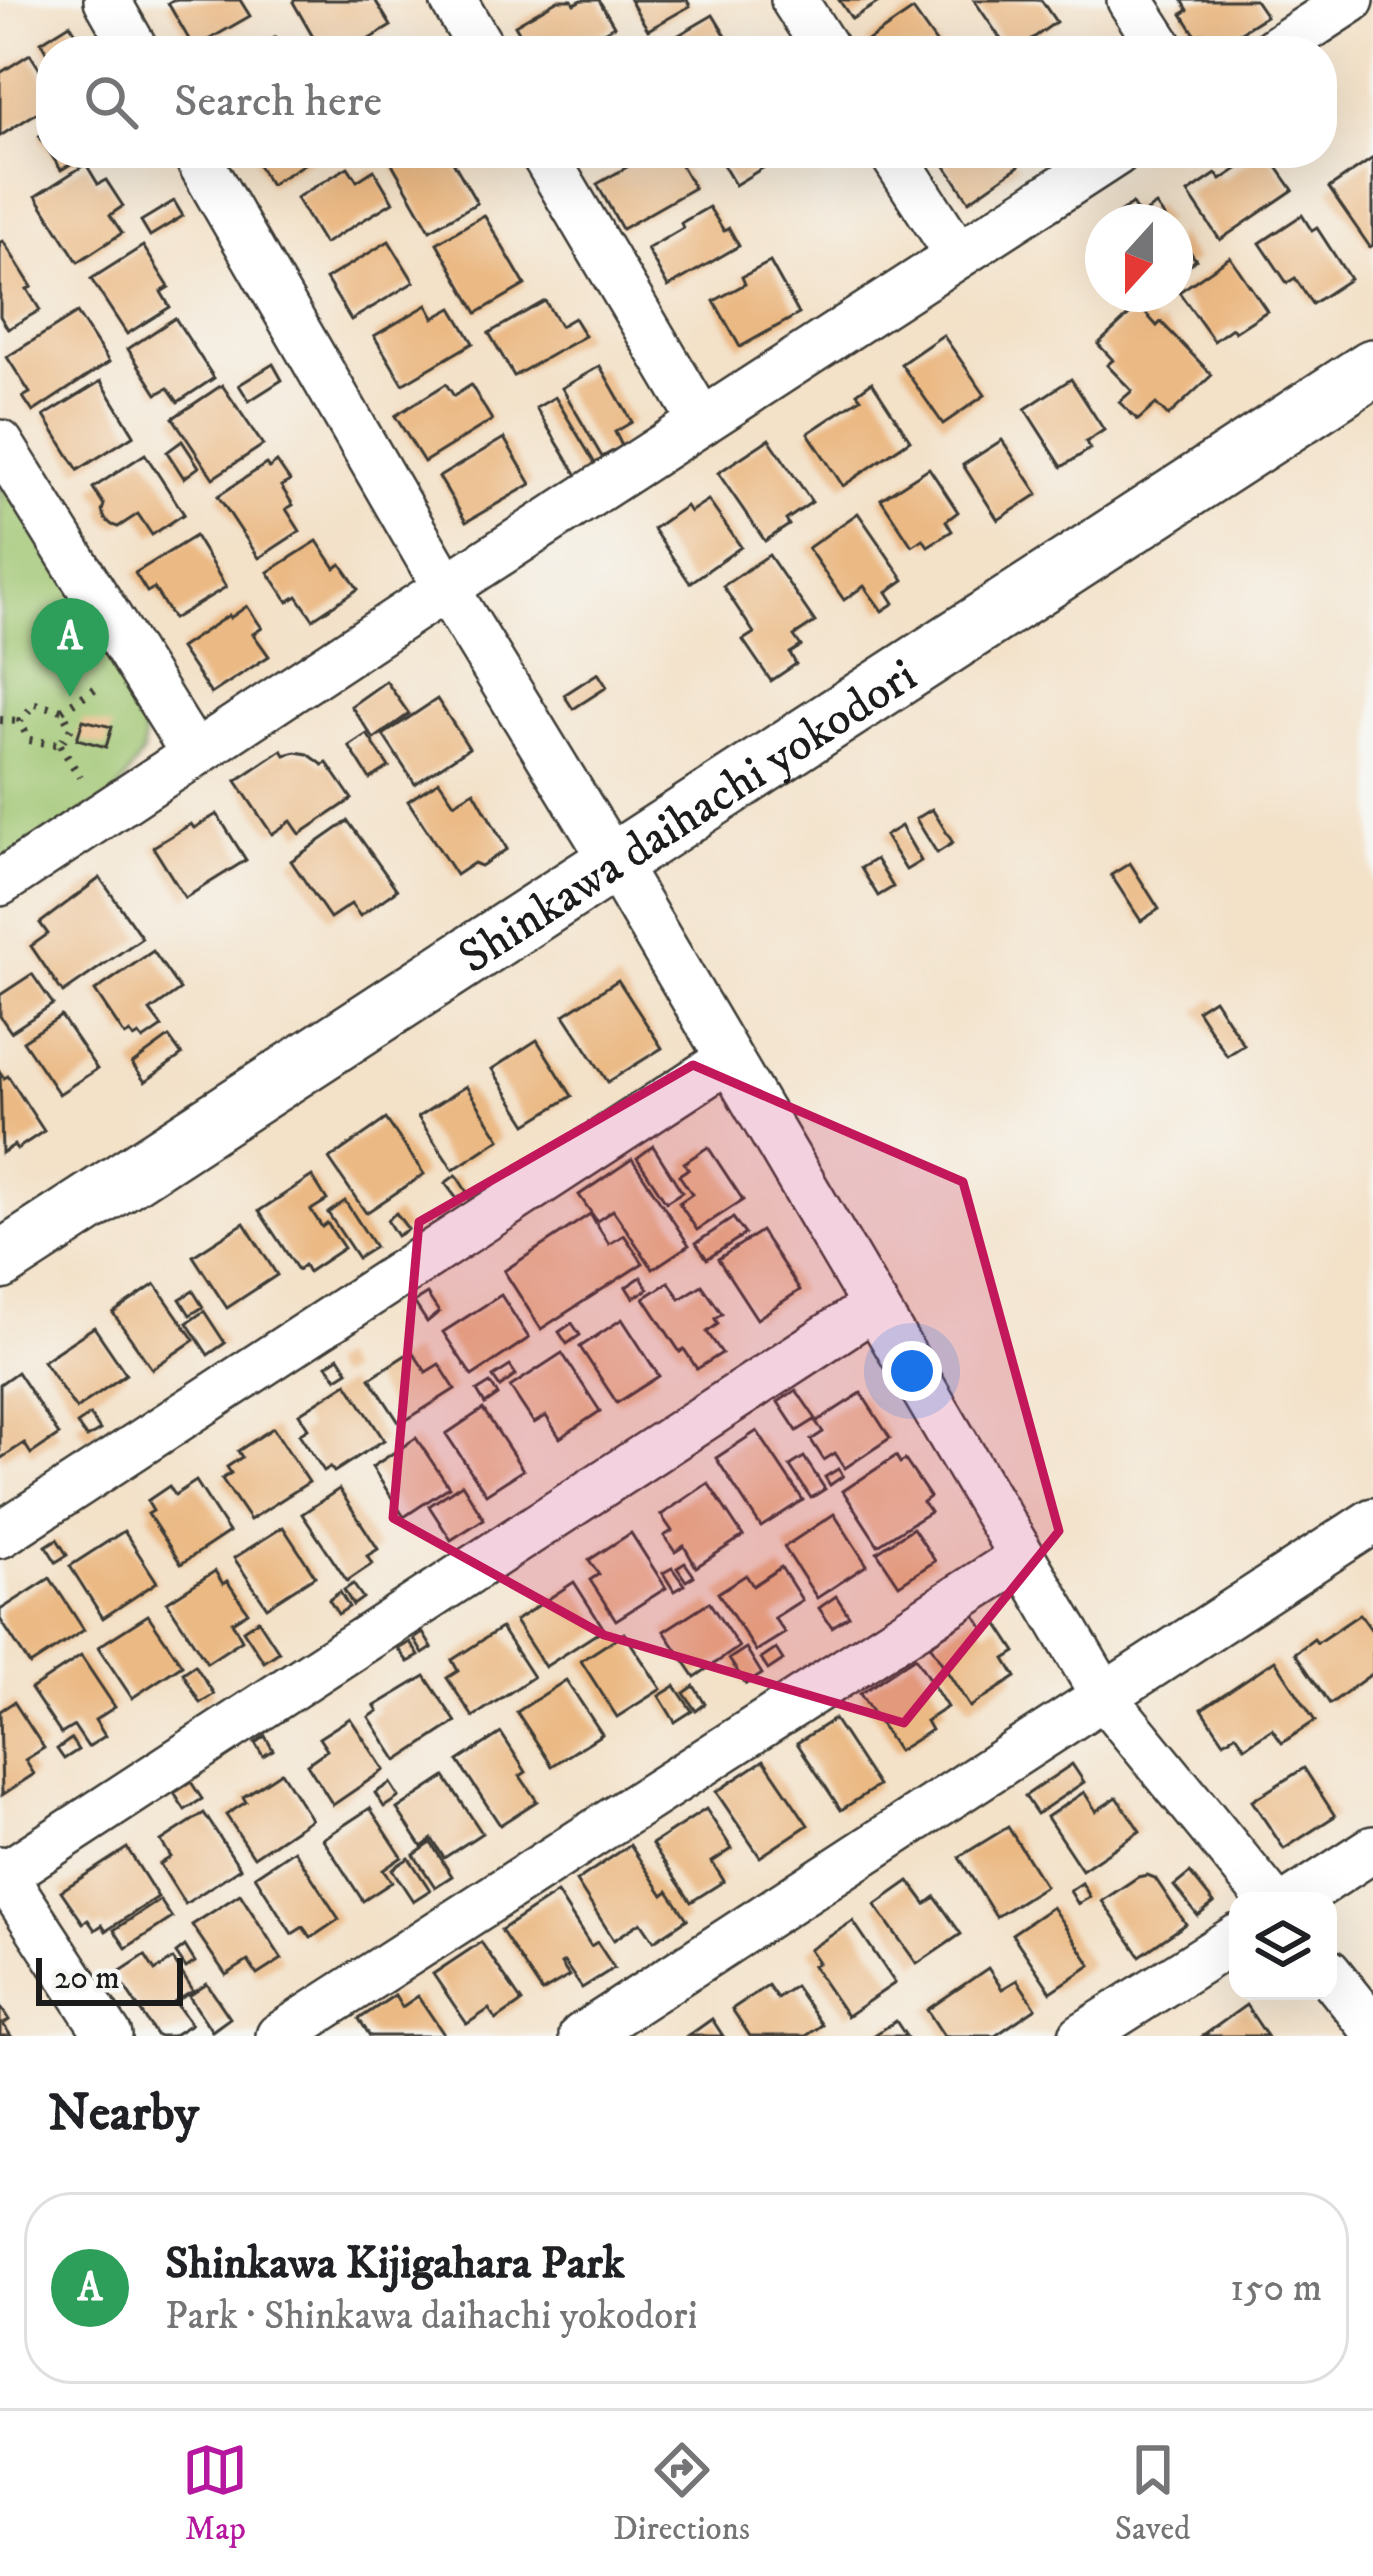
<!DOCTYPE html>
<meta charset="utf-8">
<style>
body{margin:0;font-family:"IM FELL DW Pica",serif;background:#f2f2f2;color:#202124}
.controls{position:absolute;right:36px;bottom:36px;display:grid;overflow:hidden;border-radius:24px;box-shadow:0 12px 48px #0002}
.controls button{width:108px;height:108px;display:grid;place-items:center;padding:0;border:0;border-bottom:3px solid #e0e0e0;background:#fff;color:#202124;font:60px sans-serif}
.compass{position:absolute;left:1085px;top:204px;width:108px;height:108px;border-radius:50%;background:#fff;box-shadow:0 12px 48px #0002;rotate:201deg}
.scale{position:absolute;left:36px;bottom:30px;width:147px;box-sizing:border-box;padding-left:12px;border:6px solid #1c1c1c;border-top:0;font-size:33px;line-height:42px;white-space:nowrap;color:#1c1c1c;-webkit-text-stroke:9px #f6f6f2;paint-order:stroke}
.you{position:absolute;left:912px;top:1371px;width:42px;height:42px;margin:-30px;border:9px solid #fff;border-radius:50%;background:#1a73e8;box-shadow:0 0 0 18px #1a73e833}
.badge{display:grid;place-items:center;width:78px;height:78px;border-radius:50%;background:#b5179e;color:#fff;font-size:39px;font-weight:700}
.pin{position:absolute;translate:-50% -99px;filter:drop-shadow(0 3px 6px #0008)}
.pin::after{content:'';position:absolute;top:63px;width:42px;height:36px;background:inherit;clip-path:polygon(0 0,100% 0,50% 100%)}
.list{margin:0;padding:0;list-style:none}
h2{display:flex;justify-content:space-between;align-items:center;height:156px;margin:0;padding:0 48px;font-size:51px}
h2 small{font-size:39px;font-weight:400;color:#757577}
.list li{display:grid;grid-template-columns:78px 1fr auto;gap:36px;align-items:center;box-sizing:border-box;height:192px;margin:0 24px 24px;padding:0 24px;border:3px solid #e0e0e0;border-radius:48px}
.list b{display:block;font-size:45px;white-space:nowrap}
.list p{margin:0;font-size:39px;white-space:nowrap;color:#757577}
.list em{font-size:39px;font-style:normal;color:#757577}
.icon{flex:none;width:66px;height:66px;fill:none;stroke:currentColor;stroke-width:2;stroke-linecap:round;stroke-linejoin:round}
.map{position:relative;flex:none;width:1373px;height:2036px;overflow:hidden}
.search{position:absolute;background:#fff;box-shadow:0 12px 48px #0002;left:36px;right:36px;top:36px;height:132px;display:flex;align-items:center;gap:30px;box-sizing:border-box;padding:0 42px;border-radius:48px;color:#757577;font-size:45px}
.sheet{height:372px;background:#fff}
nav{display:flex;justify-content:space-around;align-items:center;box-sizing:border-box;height:168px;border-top:3px solid #e0e0e0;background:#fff;font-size:33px;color:#757577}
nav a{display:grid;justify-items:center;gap:6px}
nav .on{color:#b5179e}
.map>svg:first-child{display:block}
</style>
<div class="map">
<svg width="1373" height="2036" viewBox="0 0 1373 2036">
<rect width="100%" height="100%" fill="#f6f6f2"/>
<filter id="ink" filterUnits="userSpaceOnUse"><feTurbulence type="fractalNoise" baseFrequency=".00833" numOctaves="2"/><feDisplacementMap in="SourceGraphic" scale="24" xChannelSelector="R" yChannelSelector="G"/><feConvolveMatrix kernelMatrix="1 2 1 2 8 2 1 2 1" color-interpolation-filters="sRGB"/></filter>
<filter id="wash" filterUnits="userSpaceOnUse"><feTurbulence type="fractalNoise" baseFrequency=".004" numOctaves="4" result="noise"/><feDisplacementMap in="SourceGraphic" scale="48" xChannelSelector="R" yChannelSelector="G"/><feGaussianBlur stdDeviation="2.7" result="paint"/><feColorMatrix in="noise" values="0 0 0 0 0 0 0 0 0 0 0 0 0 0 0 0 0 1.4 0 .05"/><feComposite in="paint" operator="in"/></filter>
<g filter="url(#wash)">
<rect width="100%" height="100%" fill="#f3e1c8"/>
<polygon fill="#9fc570" stroke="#5e7046" stroke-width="3" points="0,480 135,663 144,731 143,752 104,813 0,871"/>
<g id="blocks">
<g fill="#ebb984">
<polygon points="173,0 240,0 250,16 194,48 168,3"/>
<polygon points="295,0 375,0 391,26 349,51 321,51 293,2"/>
<polygon points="558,0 572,0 574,4 582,0 599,0 614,26 570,51 522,51 520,47 526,44 515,25"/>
<polygon points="630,0 687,0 690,6 648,30"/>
<polygon points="839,0 882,0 852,19"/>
<polygon points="974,0 1041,0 1056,22 1015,51 1009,51"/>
<polygon points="1182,0 1255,0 1266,16 1214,49 1203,33 1196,36 1182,14 1188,10"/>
<polygon points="913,10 942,51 872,51 866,42"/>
<polygon points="713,15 735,51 663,51 660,46"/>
<polygon points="70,24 82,43 69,51 51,51 51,60 41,42"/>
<polygon points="276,37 285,51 253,51"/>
<polygon points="30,54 51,87 51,104 0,136 0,73"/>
<polygon points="51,129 51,153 89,153 61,170 39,136"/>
<polygon points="266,153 322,153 270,185 255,160"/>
<polygon points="386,153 448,153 477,203 430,230"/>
<polygon points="652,153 674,153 694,188 622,229 597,184"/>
<polygon points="716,153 787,153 735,185"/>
<polygon points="937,153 1010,153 1019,166 969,201"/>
<polygon points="1261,153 1267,153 1293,190 1220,240 1188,193 1216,174 1221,180"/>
<polygon points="1373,158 1373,245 1370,247 1329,188"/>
<polygon points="86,164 98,184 106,180 123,206 110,215 122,233 78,262 36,196"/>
<polygon points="348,167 357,181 374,170 393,202 324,244 296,198"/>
<polygon points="174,201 183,216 150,236 141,221"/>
<polygon points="1132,204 1140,216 1156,205 1168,222 1107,222"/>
<polygon points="709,207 724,231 729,228 739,246 668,287 647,249 683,228 681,223"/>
<polygon points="484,215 525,285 477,313 437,243"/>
<polygon points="1302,215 1312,231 1317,228 1350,279 1312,304 1295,278 1287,283 1260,243"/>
<polygon points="1175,231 1196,260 1175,275"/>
<polygon points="3,241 32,287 27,289 40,310 8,329 0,316 0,242"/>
<polygon points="389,241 414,282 351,320 326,279"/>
<polygon points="143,246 169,287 161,292 170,307 127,334 91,279"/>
<polygon points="1230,257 1267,311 1235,332 1232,328 1214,341 1179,292"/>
<polygon points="770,262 799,314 740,347 714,301 745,284 742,277"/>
<polygon points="545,301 560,326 574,318 585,336 514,376 489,333"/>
<polygon points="427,305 434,318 452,308 473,343 403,384 374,336"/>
<polygon points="1139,306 1157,326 1161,322 1212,375 1168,416 1156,404 1138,420 1119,402 1132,391 1107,365 1113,360 1098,344"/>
<polygon points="77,313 109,362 33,412 23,397 30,393 7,357"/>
<polygon points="175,318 214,378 178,402 168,388 157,394 128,349"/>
<polygon points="943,335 985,395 943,424 901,364"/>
<polygon points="273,364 282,380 249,401 239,385"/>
<polygon points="600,366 632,422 615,432 622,446 602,457 562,388"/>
<polygon points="1071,379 1104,430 1086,442 1090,449 1062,467 1025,409"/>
<polygon points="101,381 134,435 78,470 44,416"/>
<polygon points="872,382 910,440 843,486 808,433 861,398 857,393"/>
<polygon points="446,384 454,396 471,385 492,420 424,462 395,416"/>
<polygon points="222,385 263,445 213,478 173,418"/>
<polygon points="555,397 597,467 578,477 536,408"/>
<polygon points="504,438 531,484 466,522 439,477"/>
<polygon points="769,439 812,502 786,520 789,525 765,541 718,473"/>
<polygon points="1002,440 1038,494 998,520 963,465"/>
<polygon points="182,441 199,467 184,478 167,452"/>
<polygon points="145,454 184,514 152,535 138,514 118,527 112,525 105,519 102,511 104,505 93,488"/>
<polygon points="277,462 290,481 281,486 293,505 286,509 300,531 259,558 218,496 266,464 269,468"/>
<polygon points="929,468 958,512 946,521 952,531 928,546 923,539 912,546 881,499"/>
<polygon points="708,500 741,547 690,583 653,529 686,506 690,512"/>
<polygon points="858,513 904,580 887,592 894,603 882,611 864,586 844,600 808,548"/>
<polygon points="195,536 226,587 173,619 154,588 147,592 135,573"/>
<polygon points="317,541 335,568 341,564 358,589 313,619 297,596 288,602 268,572"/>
<polygon points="769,555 815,622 794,636 801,646 790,653 796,664 771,681 743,640 754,633 723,586"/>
<polygon points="247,606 262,628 253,634 269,656 211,694 180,648 229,615 230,618"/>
<polygon points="598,673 607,687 573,709 564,695"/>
<polygon points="386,681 409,714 374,739 351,706"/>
<polygon points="437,699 469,748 415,784 383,735"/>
<polygon points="83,720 112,727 106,747 77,739"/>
<polygon points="367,734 389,767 370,779 349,746"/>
<polygon points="282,750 285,755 296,752 308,754 323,765 327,763 352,799 300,834 291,821 272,834 236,781"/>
<polygon points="439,781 454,803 474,791 507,849 481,866 474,863 456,875 408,801"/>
<polygon points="932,809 953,843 937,853 916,819"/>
<polygon points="217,814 246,860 185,898 153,847 191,824 194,828"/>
<polygon points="348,821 397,890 360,916 351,904 330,918 291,861"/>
<polygon points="901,826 921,861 906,870 885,836"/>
<polygon points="876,859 893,887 878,896 861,868"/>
<polygon points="1130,863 1159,909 1141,921 1111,875"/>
<polygon points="100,878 142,938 63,993 31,946 48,934 40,923"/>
<polygon points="153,951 180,990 150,1011 162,1027 143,1040 139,1035 134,1038 130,1033 125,1036 95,991"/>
<polygon points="32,974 53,1004 11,1032 0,1016 0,995"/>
<polygon points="618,980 662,1048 608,1082 564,1015"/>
<polygon points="1214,999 1244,1045 1227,1056 1197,1010"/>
<polygon points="61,1016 97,1069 59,1094 23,1041"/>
<polygon points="169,1037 182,1055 145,1082 132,1064"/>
<polygon points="537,1040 572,1096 527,1124 492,1069"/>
<polygon points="0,1072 4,1078 8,1076 44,1131 17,1149 14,1145 2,1153"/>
<polygon points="466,1086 500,1139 453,1170 418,1117"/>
<polygon points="386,1119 424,1174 366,1213 329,1159"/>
<polygon points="653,1146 682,1192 666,1202 637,1158"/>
<polygon points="708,1147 743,1200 697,1230 679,1203 692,1194 679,1175 688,1169 684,1163"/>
<polygon points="632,1159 689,1245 653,1269 613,1210 597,1221 579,1195"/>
<polygon points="456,1175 467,1192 457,1199 445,1183"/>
<polygon points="312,1176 327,1200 311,1210 322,1227 327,1223 344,1248 308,1272 304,1265 298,1270 259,1211"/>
<polygon points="345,1201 375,1247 358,1258 328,1213"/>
<polygon points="396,1213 408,1229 397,1236 387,1220"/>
<polygon points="590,1214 609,1244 624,1235 643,1263 541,1329 504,1271"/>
<polygon points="733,1218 745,1234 707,1259 696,1243"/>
<polygon points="244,1223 277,1275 227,1308 193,1256"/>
<polygon points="761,1231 800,1290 757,1319 718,1259"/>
<polygon points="641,1277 648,1289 633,1298 626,1287"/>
<polygon points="669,1282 680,1299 702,1285 722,1314 715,1319 718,1324 707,1332 722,1353 697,1369 684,1349 680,1352 644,1298"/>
<polygon points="155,1284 194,1340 152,1369 113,1313"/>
<polygon points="193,1291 203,1307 190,1315 180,1299"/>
<polygon points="427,1294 439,1312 427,1322 414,1302"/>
<polygon points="501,1295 529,1338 472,1376 443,1332"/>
<polygon points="204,1311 225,1343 208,1355 187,1323"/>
<polygon points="622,1319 659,1376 617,1403 580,1347"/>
<polygon points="572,1323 580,1335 567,1344 559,1332"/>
<polygon points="94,1327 126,1374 76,1409 43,1361"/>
<polygon points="412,1351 426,1372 439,1364 455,1389 400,1424 370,1378"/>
<polygon points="562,1353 600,1411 560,1438 546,1416 534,1423 510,1387"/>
<polygon points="339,1357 348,1371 337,1378 327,1365"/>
<polygon points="510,1366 516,1375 500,1387 493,1377"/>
<polygon points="17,1372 59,1435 31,1454 24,1443 0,1459 0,1384"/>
<polygon points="347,1383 384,1440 334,1472 330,1467 324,1471 299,1434 308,1428 299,1414"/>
<polygon points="490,1383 498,1395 485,1404 477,1391"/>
<polygon points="796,1390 816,1419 797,1431 778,1402"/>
<polygon points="861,1393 890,1438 845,1468 835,1453 824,1460 811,1440 823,1432 816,1422"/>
<polygon points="483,1409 523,1470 486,1494 446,1434"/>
<polygon points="90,1415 100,1430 87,1438 77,1424"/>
<polygon points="273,1428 309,1482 250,1520 222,1479 231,1473 227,1467 242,1457 238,1451"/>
<polygon points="757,1431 803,1500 761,1527 716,1458"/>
<polygon points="416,1438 449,1487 404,1517 372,1467"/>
<polygon points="896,1456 900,1463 905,1460 930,1497 923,1502 930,1512 878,1545 843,1491"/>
<polygon points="804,1457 825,1489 811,1498 790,1466"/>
<polygon points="838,1469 843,1476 830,1485 825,1477"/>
<polygon points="196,1481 229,1532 181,1564 148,1514 153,1511 147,1501 169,1486 175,1495"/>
<polygon points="708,1483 743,1536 696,1567 684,1546 675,1552 664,1536 672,1531 661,1515"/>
<polygon points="462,1484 484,1519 451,1540 429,1506"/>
<polygon points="339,1489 378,1549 367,1556 372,1564 347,1581 302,1514"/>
<polygon points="834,1514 867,1565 817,1598 784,1547"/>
<polygon points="283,1527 315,1576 267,1607 234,1558"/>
<polygon points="913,1528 935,1561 899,1585 877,1552"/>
<polygon points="124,1531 157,1582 103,1618 70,1566"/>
<polygon points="631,1533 666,1588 616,1620 590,1580 599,1574 589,1560"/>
<polygon points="57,1539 67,1555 56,1562 46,1546"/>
<polygon points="685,1563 694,1576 686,1581 677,1568"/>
<polygon points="781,1567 802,1600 774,1618 785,1633 756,1651 718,1593 746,1575 753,1586"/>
<polygon points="672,1568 684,1585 674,1591 663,1573"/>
<polygon points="215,1571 223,1584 227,1581 248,1612 232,1622 242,1640 207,1663 167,1602"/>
<polygon points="50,1578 84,1630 30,1665 0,1619 0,1610"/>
<polygon points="574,1582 604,1629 545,1667 515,1621"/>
<polygon points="353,1584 363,1598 353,1605 344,1590"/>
<polygon points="340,1592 349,1607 338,1614 329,1600"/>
<polygon points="836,1596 849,1616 832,1627 819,1608"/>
<polygon points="709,1602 739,1647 695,1677 664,1631"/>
<polygon points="1360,1614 1373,1632 1373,1673 1330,1704 1295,1653 1314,1639 1317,1643"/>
<polygon points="148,1615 182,1665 132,1698 98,1647"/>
<polygon points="975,1615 985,1631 997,1623 1016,1652 1005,1659 1016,1677 970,1707 930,1645"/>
<polygon points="258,1620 279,1652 264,1662 243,1630"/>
<polygon points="501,1628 533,1677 473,1717 447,1678 458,1671 452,1660"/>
<polygon points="423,1633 432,1648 423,1654 414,1639"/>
<polygon points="624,1633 661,1689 617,1717 581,1661"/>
<polygon points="410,1642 419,1656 408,1662 398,1649"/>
<polygon points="746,1648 762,1674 746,1684 729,1659"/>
<polygon points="776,1649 783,1660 768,1670 761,1659"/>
<polygon points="81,1656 115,1707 95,1720 105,1736 88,1747 74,1726 61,1734 31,1689"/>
<polygon points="915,1657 947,1707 926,1721 931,1730 898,1751 860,1694"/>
<polygon points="1275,1660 1315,1721 1282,1743 1272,1729 1245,1747 1236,1734 1224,1742 1202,1709"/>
<polygon points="195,1665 214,1694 200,1703 183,1673"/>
<polygon points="425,1676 456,1722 397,1761 369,1717 378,1711 375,1706"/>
<polygon points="566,1680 602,1734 552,1766 517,1712"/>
<polygon points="675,1686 692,1711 675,1722 659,1696"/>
<polygon points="694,1686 705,1704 696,1711 684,1693"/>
<polygon points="14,1702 44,1748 25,1760 34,1774 2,1795 0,1711"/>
<polygon points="350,1718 384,1770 333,1805 307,1764 327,1750 319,1738"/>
<polygon points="834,1719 878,1786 841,1810 797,1743"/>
<polygon points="501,1733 526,1772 520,1776 537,1801 500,1825 458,1761"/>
<polygon points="265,1736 273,1750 263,1756 255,1743"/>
<polygon points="71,1739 78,1750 64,1759 57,1749"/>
<polygon points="764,1760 808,1825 760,1857 716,1792"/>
<polygon points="1072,1764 1084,1782 1037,1814 1025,1796"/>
<polygon points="1304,1768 1335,1816 1284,1849 1252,1801"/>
<polygon points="281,1772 311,1819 254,1857 226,1815 246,1802 243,1797"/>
<polygon points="445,1777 482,1833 444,1858 432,1839 422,1847 397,1809"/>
<polygon points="191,1782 202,1799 185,1810 174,1793"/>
<polygon points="390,1783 399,1797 384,1807 375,1793"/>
<polygon points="1084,1792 1096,1811 1117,1797 1140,1831 1082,1870 1047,1817"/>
<polygon points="370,1808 402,1857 383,1870 392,1882 363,1901 323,1839"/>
<polygon points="706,1809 732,1849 712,1862 724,1881 691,1902 652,1844"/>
<polygon points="204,1813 240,1868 185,1904 160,1864 171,1857 161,1841"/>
<polygon points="1008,1827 1045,1886 996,1917 959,1857"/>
<polygon points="431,1843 452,1876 435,1887 414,1855"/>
<polygon points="630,1845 663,1895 668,1891 687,1919 654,1941 641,1922 614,1940 576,1881"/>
<polygon points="127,1848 158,1897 106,1931 102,1925 95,1930 88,1920 83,1923 61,1891"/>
<polygon points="294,1850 339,1919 311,1938 303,1927 292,1934 255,1876"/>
<polygon points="409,1858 430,1890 413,1901 392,1869"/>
<polygon points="1190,1873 1214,1903 1198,1916 1174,1886"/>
<polygon points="1147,1875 1155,1878 1186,1924 1140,1956 1102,1901 1138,1877"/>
<polygon points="909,1881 926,1904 935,1897 961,1934 917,1964 875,1905"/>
<polygon points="1082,1883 1090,1897 1078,1904 1070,1891"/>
<polygon points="557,1893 591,1946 597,1942 614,1968 582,1988 564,1962 561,1964 569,1976 542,1992 501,1930"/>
<polygon points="240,1894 282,1959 257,1975 248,1961 226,1975 192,1925"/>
<polygon points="160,1900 172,1918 126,1948 114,1930"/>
<polygon points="1052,1907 1091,1965 1051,1992 1012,1934"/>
<polygon points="853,1921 895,1983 847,2016 813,1966 818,1963 809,1950"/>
<polygon points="481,1942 522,2002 496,2020 489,2009 467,2024 433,1974"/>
<polygon points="185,1946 195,1962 186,1968 176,1953"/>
<polygon points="145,1955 155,1971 173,1959 193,1991 175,2002 191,2024 172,2036 157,2036 116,1974"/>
<polygon points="988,1968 1002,1989 1017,1980 1036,2008 995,2036 944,2036 927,2010"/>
<polygon points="207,1984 230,2018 212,2031 189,1996"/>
<polygon points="768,1985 777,1998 795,1986 822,2025 806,2036 750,2036 732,2009"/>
<polygon points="395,1995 402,2007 418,1996 445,2036 370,2036 359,2019"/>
<polygon points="1246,2005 1267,2036 1203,2036"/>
<polygon points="0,2006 9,2020 3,2024 11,2036 0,2036"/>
<polygon points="712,2019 723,2036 688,2036"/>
<polygon points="896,2021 906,2036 873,2036"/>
</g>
</g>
</g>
<g filter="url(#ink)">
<use href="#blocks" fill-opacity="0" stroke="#3c3a36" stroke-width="3"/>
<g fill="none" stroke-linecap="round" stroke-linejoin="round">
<defs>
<g id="minor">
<polyline points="107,0 136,51"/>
<polyline points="453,0 483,51"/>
<polyline points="794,0 827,51"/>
<polyline points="1130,0 1163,51"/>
<polyline points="1273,51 1351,0"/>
<polyline points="195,153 446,588 613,861 1105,1698 1271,1901"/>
<polyline points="543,153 702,422"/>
<polyline points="892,153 958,255"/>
<polyline points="0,443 194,754"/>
<polyline points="0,883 446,588 1116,153"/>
<polyline points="0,1535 729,1059"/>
<polyline points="0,1869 109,2036"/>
<polyline points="4,1875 875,1306"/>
<polyline points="1293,1901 1373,1849"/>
<polyline points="1328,1972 1373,2028"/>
<polyline points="279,2036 1022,1557"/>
<polyline points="582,2036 1373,1521"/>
<polyline points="1082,2036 1238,1937"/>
</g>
<g id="tertiary">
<path id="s1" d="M0 1261 1373 368"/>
</g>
</defs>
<use href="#minor" stroke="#3c3a36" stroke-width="50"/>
<use href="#tertiary" stroke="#3c3a36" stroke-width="62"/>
<g stroke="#3c3a36" stroke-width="8" stroke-dasharray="3 9" stroke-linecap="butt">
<polygon points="35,704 62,710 71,728 60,745 29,740 20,721"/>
<polyline points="62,710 99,686"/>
<polyline points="0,720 20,721"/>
<polyline points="60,745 80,777"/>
</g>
<use href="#minor" stroke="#fff" stroke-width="45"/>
<use href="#tertiary" stroke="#fff" stroke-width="57"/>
</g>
</g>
<path fill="#c2185b" fill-opacity="0.2" stroke="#c2185b" stroke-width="9" stroke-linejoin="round" d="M693 1065 963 1182 1059 1531 904 1723 604 1635 393 1518 419 1222Z"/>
<g text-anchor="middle" stroke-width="12" stroke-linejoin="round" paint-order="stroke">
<g font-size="48" fill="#1c1c1c" stroke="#f6f6f2">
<text dy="17" stroke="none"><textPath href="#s1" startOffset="819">Shinkawa daihachi yokodori</textPath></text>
</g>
</g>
</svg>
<div class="controls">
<button><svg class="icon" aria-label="layers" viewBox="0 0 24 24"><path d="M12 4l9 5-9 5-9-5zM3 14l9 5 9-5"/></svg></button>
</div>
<svg class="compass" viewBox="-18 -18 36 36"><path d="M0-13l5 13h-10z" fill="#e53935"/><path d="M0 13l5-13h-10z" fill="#757577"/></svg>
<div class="scale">20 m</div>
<div class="you"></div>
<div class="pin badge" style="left:70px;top:697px;background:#2e9e5b">A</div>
<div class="search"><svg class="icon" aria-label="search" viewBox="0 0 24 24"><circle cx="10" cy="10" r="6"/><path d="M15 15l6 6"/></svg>Search here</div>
</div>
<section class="sheet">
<h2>Nearby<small></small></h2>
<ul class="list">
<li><span class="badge" style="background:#2e9e5b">A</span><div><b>Shinkawa Kijigahara Park</b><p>Park · Shinkawa daihachi yokodori</p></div><em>150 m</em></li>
</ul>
</section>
<nav>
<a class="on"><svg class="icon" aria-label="map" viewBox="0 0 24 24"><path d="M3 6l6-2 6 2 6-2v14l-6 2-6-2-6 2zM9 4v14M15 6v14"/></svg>Map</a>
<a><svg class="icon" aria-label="directions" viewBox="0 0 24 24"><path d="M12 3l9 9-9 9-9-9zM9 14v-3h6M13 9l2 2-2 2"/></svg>Directions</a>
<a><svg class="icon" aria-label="saved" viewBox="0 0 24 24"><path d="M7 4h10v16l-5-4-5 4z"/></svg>Saved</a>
</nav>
